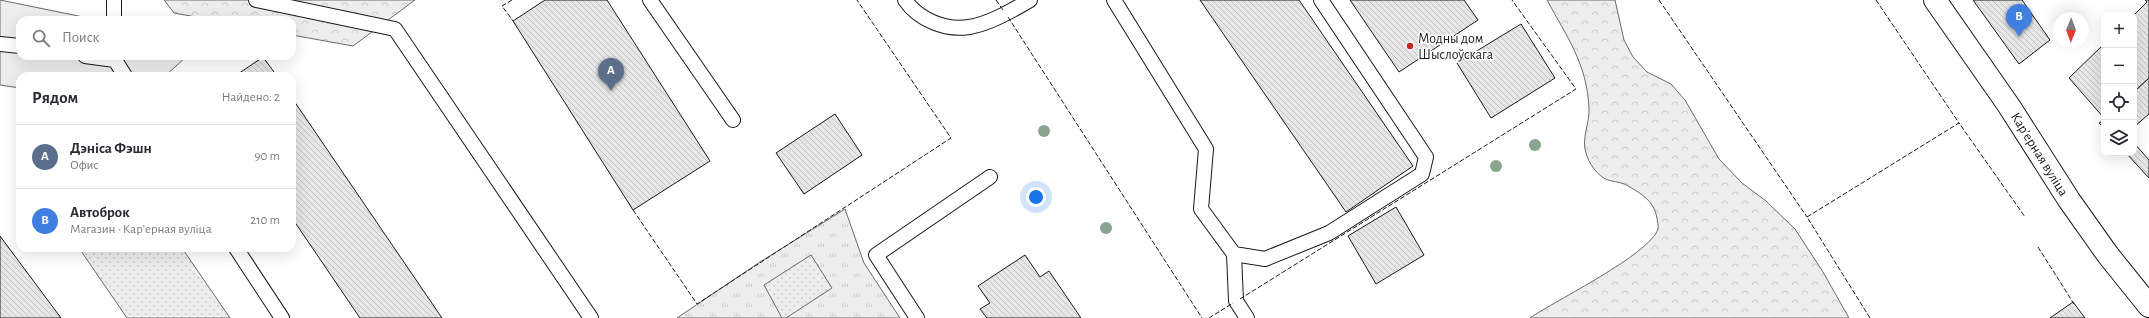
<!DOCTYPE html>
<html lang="ru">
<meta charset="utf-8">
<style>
body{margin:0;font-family:"Alegreya Sans",sans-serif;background:#f7f7f7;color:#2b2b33}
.controls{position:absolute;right:12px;top:12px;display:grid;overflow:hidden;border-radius:8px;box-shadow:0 4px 16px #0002}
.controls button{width:36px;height:36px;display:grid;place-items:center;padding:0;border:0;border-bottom:1px solid #e1e1e2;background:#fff;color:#2b2b33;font:20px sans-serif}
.compass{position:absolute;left:2053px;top:12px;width:36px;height:36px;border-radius:50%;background:#fff;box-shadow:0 4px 16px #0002;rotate:181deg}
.you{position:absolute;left:1036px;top:197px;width:14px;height:14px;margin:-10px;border:3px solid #fff;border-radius:50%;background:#1a73e8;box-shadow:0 0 0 6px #1a73e833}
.badge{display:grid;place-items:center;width:26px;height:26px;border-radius:50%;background:#0b8043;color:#fff;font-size:13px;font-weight:700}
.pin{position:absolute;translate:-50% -33px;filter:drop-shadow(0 1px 2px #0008)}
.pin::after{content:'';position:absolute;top:21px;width:14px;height:12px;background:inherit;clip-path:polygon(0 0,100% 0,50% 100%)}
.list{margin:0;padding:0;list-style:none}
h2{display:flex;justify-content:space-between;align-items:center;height:52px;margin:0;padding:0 16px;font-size:17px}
h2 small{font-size:13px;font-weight:400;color:#7c7c81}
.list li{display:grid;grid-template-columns:26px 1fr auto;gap:12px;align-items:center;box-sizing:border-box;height:64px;padding:0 16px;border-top:1px solid #e1e1e2}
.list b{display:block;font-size:15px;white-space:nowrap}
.list p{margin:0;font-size:13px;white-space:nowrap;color:#7c7c81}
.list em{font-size:13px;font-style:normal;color:#7c7c81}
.icon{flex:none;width:22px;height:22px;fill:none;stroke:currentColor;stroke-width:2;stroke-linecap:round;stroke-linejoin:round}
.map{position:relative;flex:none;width:2149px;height:318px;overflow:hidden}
.search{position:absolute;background:#fff;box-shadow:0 4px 16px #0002;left:16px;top:16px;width:280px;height:44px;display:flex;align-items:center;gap:10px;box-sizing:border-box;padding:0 14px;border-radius:12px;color:#7c7c81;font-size:15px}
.panel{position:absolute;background:#fff;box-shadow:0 4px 16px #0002;left:16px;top:72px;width:280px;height:180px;border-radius:12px}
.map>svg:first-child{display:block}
</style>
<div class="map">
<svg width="2149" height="318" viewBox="0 0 2149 318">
<defs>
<pattern id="grass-tufts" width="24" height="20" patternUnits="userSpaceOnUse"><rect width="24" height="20" fill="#ededed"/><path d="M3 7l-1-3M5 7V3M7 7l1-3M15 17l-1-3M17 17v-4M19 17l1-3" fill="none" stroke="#cbcbcb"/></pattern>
<pattern id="forest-crowns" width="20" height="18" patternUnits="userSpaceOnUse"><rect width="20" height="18" fill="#ededed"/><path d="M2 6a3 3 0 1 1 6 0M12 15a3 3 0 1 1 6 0" fill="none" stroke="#cbcbcb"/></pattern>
<pattern id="park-dots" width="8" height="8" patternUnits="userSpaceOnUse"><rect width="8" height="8" fill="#ededed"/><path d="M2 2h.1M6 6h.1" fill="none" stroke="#cbcbcb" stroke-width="1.8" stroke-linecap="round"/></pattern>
<pattern id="building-back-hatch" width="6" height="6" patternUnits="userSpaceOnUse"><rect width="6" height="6" fill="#e6e6e6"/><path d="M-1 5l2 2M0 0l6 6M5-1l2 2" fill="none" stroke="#c5c5c5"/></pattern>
</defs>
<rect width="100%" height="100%" fill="#fff"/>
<polygon fill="url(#grass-tufts)" stroke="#6a6a6a" points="845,209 864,263 900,318 677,318 760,262"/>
<g fill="url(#forest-crowns)" stroke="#6a6a6a">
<polygon points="164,0 415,0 353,46 292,35 292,20 212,20 174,13"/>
<path d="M1547 0H1615L1624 40 1633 57 1647 72 1671 84 1685 100 1719 159 1742 183 1766 201 1795 229 1823 272 1849 318H1530C1556 300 1649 255 1658 229 1659 226 1657 221 1657 218 1654 201 1642 194 1628 186 1622 182 1614 182 1608 180 1598 177 1588 162 1586 153 1581 138 1590 123 1589 108 1587 64 1567 37 1547 0Z"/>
</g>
<g fill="url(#park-dots)" stroke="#6a6a6a">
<polygon points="79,248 182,248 230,318 127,318"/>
<polygon points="811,255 832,288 786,318 782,318 764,285"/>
</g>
<polygon fill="#ededed" stroke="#6a6a6a" points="0,0 98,20 20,20 20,56 187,56 165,76 20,76 20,88 0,85"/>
<g fill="url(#building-back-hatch)" stroke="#1a1a1a">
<polygon points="545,0 607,0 710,161 633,210 513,21"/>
<polygon points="1200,0 1299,0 1413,166 1346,212"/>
<polygon points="1350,0 1464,0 1478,20 1399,72"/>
<polygon points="1973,0 2022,0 2050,40 2019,64"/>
<polygon points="2145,0 2149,0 2149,78 2134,92 2134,15 2147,2"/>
<polygon points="1521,24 1555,78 1491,118 1457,63"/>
<polygon points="2104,44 2104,118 2069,78"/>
<polygon points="263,57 277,76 235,76"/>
<polygon points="2149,78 2149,114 2134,127 2134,92"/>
<polygon points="292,98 442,318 360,318 292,218"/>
<polygon points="835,114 862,155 804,194 776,153"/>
<polygon points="2104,120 2104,128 2099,123"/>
<polygon points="2134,143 2149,160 2149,178 2126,153 2134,153"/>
<polygon points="1396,207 1424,255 1376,284 1348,236"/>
<polygon points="0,236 61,318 0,318"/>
<polygon points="1025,255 1040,277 1049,271 1081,318 987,318 980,309 990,303 978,286"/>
<polygon points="2073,302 2085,318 2050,318"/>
</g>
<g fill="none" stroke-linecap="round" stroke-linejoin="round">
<defs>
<g id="service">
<polyline points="114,0 114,20"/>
<polyline points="256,0 395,29 591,318"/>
<polyline points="650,0 733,120"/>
<path d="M905 0C918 19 945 31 969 27 989 24 1013 10 1030 0"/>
<polyline points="1114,0 1206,149 1201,209 1234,254 1265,259 1329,233 1422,174 1426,157 1321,0"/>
<polyline points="0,44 20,46"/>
<polyline points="85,56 115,60 125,76"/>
<polyline points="236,248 282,318"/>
<polyline points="1234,254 1236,301 1247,318"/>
<polyline points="917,318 876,255 990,177"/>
</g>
<polyline id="tertiary" points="1935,0 2009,106 2069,200 2108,255 2149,306"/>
</defs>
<use href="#service" stroke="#1a1a1a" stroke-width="16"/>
<use href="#tertiary" stroke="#1a1a1a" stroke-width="24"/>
<use href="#service" stroke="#fff" stroke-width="14"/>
<use href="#tertiary" stroke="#fff" stroke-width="22"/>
<g stroke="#1a1a1a" stroke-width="1" stroke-dasharray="5 2" stroke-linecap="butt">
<polyline points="512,0 502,6 513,21"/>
<polyline points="996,0 1003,10"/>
<polyline points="1659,0 1807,217"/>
<polyline points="1876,0 1959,123"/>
<polyline points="1008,17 1202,318"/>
<polyline points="633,210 697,304 951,138 857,0"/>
<polyline points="2038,247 2074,304"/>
<polyline points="1240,299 1576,89 1512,0"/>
<polyline points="1209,318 1233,303"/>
<polyline points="1870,318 1807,217 1959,123 2025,217"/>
</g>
</g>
<g fill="#8aa48f">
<circle cx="1044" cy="131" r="6"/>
<circle cx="1535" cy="145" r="6"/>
<circle cx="1496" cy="166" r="6"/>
<circle cx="1106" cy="228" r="6"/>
</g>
<circle fill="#c62828" stroke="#fff" stroke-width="1.5" cx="1410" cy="46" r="4"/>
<g text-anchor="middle" stroke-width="3" stroke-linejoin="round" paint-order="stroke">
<g font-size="14" fill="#1a1a1a" stroke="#fff" text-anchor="start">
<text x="1418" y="43">Модны дом<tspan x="1418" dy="16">Шыслоўскага</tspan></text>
</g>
<g font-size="14" fill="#1a1a1a" stroke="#fff">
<text transform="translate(2040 154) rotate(58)" y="5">Карʼерная вуліца</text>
</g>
</g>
</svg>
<div class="controls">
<button>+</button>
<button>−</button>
<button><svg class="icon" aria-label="locate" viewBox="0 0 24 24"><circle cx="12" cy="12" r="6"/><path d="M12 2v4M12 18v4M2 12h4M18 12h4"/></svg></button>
<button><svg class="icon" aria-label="layers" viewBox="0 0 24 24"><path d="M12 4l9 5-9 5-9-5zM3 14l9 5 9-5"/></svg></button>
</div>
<svg class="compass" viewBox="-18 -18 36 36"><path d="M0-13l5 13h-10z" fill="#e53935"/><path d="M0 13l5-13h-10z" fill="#7c7c81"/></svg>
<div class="you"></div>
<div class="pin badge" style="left:611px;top:91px;background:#5c6f8a">A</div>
<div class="pin badge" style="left:2019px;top:37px;background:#3f7fe0">B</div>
<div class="search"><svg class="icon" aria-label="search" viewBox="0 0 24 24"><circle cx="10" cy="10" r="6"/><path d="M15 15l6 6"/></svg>Поиск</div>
<section class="panel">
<h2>Рядом<small>Найдено: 2</small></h2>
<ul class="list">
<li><span class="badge" style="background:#5c6f8a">A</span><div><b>Дэніса Фэшн</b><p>Офис</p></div><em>90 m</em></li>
<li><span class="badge" style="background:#3f7fe0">B</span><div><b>Автоброк</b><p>Магазин · Карʼерная вуліца</p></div><em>210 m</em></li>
</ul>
</section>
</div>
